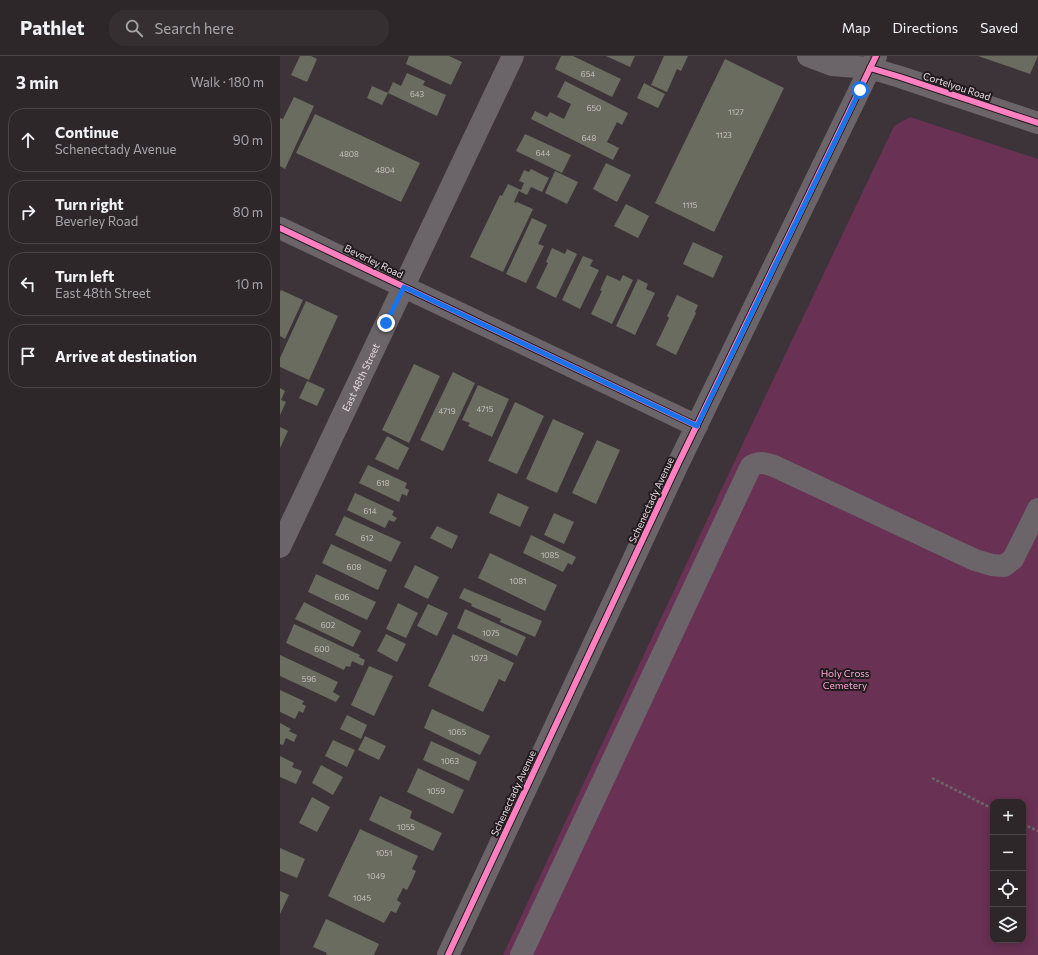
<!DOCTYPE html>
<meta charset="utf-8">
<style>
body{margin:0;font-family:Commissioner,sans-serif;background:#352f32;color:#f1f3f6}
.controls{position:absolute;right:12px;bottom:12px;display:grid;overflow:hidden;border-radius:8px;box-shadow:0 2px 10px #0003}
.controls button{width:36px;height:36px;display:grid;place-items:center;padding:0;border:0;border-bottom:1px solid #484447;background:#2d272a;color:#f1f3f6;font:20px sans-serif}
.stop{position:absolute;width:12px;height:12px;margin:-9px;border:3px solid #1a73e8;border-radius:50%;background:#fff}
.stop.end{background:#1a73e8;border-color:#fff;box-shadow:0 1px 4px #0008}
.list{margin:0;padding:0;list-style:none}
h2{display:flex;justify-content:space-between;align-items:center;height:52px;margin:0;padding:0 16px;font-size:17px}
h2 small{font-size:13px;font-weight:400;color:#a7a5a8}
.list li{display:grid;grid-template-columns:26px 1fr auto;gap:12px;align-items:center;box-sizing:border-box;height:64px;margin:0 8px 8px;padding:0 8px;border:1px solid #484447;border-radius:16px}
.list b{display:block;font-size:15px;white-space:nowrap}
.list p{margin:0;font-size:13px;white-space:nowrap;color:#a7a5a8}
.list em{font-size:13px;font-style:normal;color:#a7a5a8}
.icon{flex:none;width:22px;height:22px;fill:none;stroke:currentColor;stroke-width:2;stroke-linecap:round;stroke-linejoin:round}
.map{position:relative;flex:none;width:758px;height:899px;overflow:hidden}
header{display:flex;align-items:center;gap:24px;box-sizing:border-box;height:56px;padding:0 20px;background:#2d272a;border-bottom:1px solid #484447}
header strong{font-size:19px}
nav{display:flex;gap:22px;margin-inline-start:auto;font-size:14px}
.search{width:280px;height:36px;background:#352f32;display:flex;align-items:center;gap:10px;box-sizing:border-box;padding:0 14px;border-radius:16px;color:#a7a5a8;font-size:15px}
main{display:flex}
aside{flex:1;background:#2d272a}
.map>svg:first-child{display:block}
</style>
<header>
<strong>Pathlet</strong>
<div class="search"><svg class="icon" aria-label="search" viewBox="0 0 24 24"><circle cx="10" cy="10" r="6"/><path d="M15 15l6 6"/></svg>Search here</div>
<nav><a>Map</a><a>Directions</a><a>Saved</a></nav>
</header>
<main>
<aside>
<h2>3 min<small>Walk · 180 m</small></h2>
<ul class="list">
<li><svg class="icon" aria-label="ahead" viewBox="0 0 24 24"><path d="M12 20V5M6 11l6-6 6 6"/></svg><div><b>Continue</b><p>Schenectady Avenue</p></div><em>90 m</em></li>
<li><svg class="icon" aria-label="right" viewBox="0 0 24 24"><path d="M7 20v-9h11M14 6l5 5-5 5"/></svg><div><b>Turn right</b><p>Beverley Road</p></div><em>80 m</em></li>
<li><svg class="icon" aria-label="left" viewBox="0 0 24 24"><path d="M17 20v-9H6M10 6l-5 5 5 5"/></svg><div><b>Turn left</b><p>East 48th Street</p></div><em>10 m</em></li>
<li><svg class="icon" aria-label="arrive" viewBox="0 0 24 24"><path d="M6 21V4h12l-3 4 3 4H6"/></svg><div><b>Arrive at destination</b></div></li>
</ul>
</aside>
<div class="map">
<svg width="758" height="899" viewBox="0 0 758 899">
<rect width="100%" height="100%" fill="#3c3438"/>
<path fill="#693153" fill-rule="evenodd" d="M630 61 758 103V899H223L465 383 614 70ZM713 746H743V884H713Z"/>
<g fill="#696c5e">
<polygon points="20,0 31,0 37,3 27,26 11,19"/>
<polygon points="129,0 169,0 182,6 171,29 126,8"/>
<polygon points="281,0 293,0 341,23 332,41 275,13"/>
<polygon points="326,0 355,0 350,11"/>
<polygon points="384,0 408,0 401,15 397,13 387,36 371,29"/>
<polygon points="698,0 758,0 750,18"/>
<polygon points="445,3 504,32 434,176 375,147"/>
<polygon points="127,17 145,25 143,29 166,39 157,60 108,37 113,26 121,30"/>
<polygon points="285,25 348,57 342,69 337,66 327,86 339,92 333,104 251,63 255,55 267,61 270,56 284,63 291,48 277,41"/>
<polygon points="364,27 385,38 378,52 357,42"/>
<polygon points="92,30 108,37 102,49 87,42"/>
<polygon points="14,41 34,50 5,113 0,110 0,62 3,63"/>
<polygon points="35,58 140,107 121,146 16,97"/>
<polygon points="245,78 291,99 282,117 236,95"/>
<polygon points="326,107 351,119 337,146 313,133"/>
<polygon points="251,113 269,122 262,136 251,131 247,139 239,135 234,146 236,147 237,146 253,153 223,216 190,201 220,139 222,140 228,128 241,134 244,127 239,125 244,114 249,116"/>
<polygon points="275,115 298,126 287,148 265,137"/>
<polygon points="346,148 369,160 358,182 334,170"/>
<polygon points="252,162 267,169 258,188 264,190 246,227 226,218"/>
<polygon points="413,186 443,200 433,222 403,208"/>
<polygon points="272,192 285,198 287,193 297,198 276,242 256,232 268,207 266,206"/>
<polygon points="303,200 313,204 310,210 319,214 300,253 282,244"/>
<polygon points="327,219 340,225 343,219 353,224 332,268 311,258 322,235 320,234"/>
<polygon points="358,223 368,228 366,233 375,237 355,279 336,270"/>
<polygon points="1,234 23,244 5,283 0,280 0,236"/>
<polygon points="397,239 418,249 415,256 416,257 396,299 376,289 389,262 387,260"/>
<polygon points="26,245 58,260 29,324 0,311 0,302"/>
<polygon points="134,308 160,320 129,387 102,374"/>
<polygon points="173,316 195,327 163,395 140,384"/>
<polygon points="27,325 45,333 37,350 19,342"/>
<polygon points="198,329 229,343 212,381 188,370 190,367 182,364"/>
<polygon points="0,332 5,335 1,344 6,346 0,359"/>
<polygon points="235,346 264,360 237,418 208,405"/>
<polygon points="273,363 304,377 277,437 246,423"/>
<polygon points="0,371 8,375 0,392"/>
<polygon points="107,380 129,392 118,414 95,403"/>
<polygon points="317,384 340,394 316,448 292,437"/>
<polygon points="88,409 127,427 125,432 129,434 127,440 122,438 119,446 79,427"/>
<polygon points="75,437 114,455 112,459 117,462 114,466 109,464 105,472 67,454"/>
<polygon points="218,437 249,451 240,471 209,457"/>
<polygon points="274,457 294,466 284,488 264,479"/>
<polygon points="64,460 121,486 111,506 55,479"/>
<polygon points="157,470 178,480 172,493 150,482"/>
<polygon points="251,479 296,501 292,509 288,507 283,516 243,497"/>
<polygon points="51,488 107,514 98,534 42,507"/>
<polygon points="210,497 277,529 265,555 198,522"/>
<polygon points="135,509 159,521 148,543 124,531"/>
<polygon points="36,518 96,546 87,564 28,536"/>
<polygon points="184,532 262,565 255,581 220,566 221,563 191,550 192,548 179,542"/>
<polygon points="24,546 81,575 73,591 15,563"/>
<polygon points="118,547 138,557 126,582 106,573"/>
<polygon points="148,548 168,557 157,580 137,570"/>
<polygon points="185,553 246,581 237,600 177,572"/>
<polygon points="14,568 80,599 79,601 85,604 83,610 72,605 70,611 66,610 64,614 6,587"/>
<polygon points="106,578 126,588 117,606 97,595"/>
<polygon points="173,578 234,607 225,626 219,623 203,656 148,630"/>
<polygon points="0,599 58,626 53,636 60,640 56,646 0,620"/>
<polygon points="89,610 113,620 94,660 71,649"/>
<polygon points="0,634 24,645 22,648 26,650 23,657 19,655 15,663 0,656"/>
<polygon points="152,653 210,680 200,699 144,672"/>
<polygon points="67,659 87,669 81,683 60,673"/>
<polygon points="0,667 11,673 9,675 17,679 14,686 6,682 3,689 0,688"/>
<polygon points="85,680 106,690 99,704 78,694"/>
<polygon points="53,684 75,694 67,711 45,700"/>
<polygon points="151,685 197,706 189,725 143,704"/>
<polygon points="0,700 14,707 12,711 22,715 16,728 0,721"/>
<polygon points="41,709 63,721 53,739 32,727"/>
<polygon points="138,712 184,734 173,758 127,736"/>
<polygon points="100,740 132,755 130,762 162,777 153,795 89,764"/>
<polygon points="32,741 50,751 37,776 19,767"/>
<polygon points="80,773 138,800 132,813 136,815 132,824 127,834 123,832 117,844 121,847 116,857 111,855 104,867 48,840"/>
<polygon points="0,792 25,803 17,822 0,815"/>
<polygon points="0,835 9,839 0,858"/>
<polygon points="46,863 99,888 94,899 46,899 47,897 33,891"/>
</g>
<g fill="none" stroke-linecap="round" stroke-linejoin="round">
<g stroke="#6c6669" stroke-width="2.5" stroke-dasharray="3 2" stroke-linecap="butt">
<polyline points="652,722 713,753"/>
<polyline points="743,768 758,775"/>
</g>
<g stroke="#6b6468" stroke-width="22">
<polyline points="528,0 552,9 590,12 620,21 758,67"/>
<polyline points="0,172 417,370"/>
<path id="s1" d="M0 491 233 0"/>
<polyline points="168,899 398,408 596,0"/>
<path d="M241 899 471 410C481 405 484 407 494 410L695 504 712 509 724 510 733 503 758 453"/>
</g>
<defs>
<g id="cycleway">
<polyline points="590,12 620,21 758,67"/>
<polyline points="0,172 417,370"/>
<polyline points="168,899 398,408 596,0"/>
</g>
</defs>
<use href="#cycleway" stroke="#221b1e" stroke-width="8"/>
<use href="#cycleway" stroke="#ff80c0" stroke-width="6"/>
</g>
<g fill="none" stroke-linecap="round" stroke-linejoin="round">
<polyline stroke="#1a73e8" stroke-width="5" points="106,267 124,231 417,370 580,34"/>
</g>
<g text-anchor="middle" stroke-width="4" stroke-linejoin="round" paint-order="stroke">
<g font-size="8" fill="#c8c0c1">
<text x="308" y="21">654</text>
<text x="137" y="41">643</text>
<text x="314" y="55">650</text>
<text x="456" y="59">1127</text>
<text x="444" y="82">1123</text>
<text x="309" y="85">648</text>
<text x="263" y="100">644</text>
<text x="69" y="101">4808</text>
<text x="105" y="117">4804</text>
<text x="410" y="152">1115</text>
<text x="205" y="356">4715</text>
<text x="167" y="358">4719</text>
<text x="103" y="430">618</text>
<text x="90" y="458">614</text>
<text x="87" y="485">612</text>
<text x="270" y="502">1085</text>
<text x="74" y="514">608</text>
<text x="238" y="528">1081</text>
<text x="62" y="544">606</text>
<text x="48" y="572">602</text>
<text x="211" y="580">1075</text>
<text x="42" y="596">600</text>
<text x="199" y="605">1073</text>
<text x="29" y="626">596</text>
<text x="177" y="679">1065</text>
<text x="170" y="708">1063</text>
<text x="156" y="738">1059</text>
<text x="126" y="774">1055</text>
<text x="104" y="800">1051</text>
<text x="96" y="823">1049</text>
<text x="82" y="845">1045</text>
</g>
<g font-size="10" fill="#e7dce2" stroke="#221b1e">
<text transform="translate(677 30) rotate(18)" y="4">Cortelyou Road</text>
<text transform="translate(94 205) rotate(26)" y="4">Beverley Road</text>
<text dy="4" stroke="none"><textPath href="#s1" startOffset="188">East 48th Street</textPath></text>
<text transform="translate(371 444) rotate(-65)" y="4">Schenectady Avenue</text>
<text transform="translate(233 737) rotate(-65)" y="4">Schenectady Avenue</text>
</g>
<g font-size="10" fill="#fda6d8" stroke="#221b1e">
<text x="565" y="621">Holy Cross<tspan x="565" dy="12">Cemetery</tspan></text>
</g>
</g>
</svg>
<div class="controls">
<button>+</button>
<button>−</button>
<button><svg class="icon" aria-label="locate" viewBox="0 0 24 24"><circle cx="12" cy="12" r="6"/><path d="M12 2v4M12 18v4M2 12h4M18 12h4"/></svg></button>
<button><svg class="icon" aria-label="layers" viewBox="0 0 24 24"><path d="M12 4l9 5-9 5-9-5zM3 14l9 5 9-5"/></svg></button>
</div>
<div class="stop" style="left:580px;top:34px"></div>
<div class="stop end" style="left:106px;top:267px"></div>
</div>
</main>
